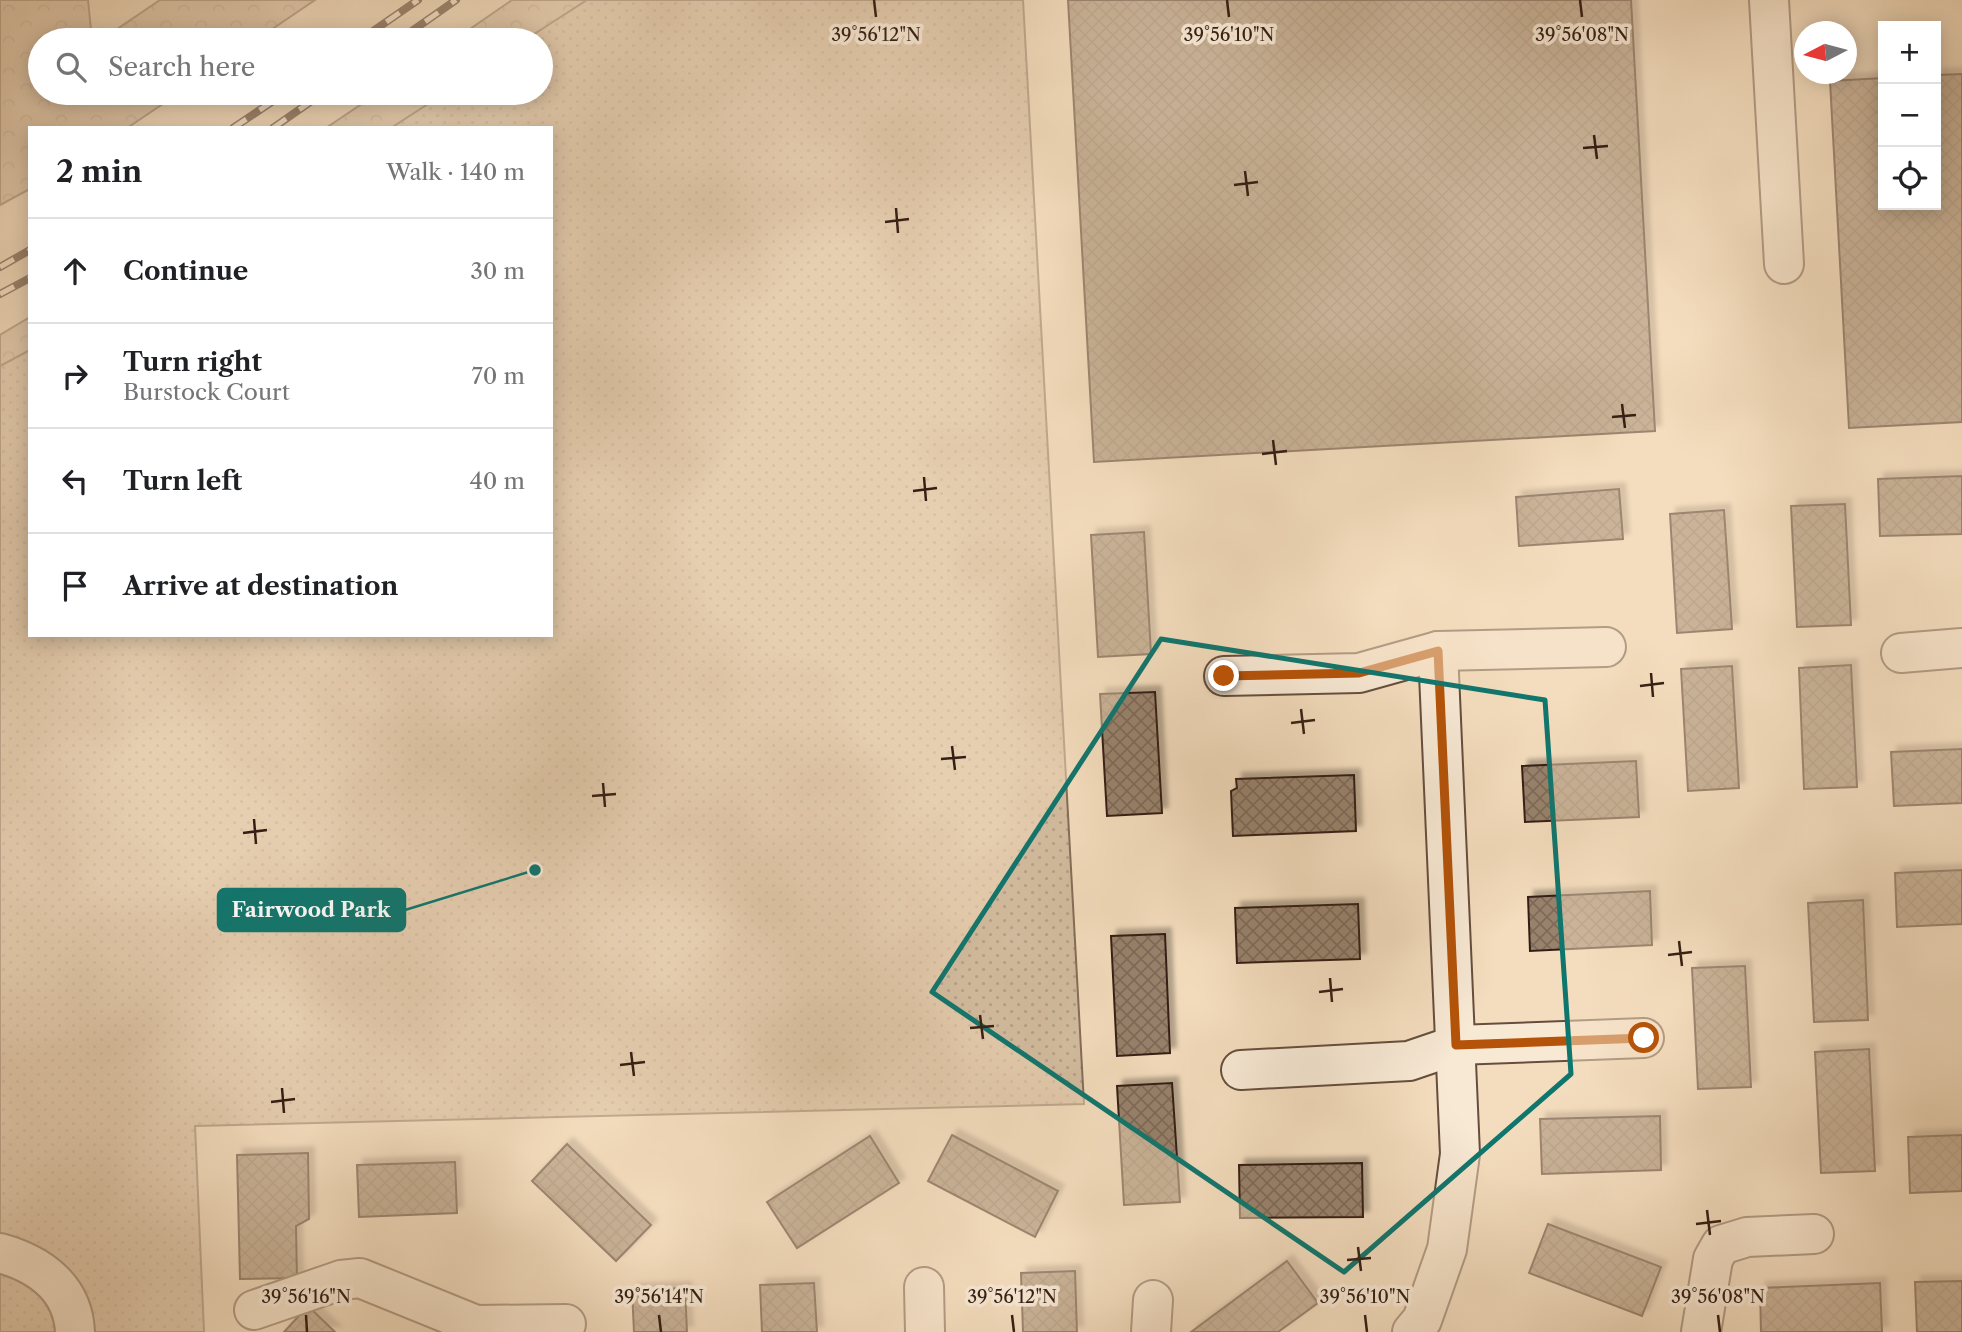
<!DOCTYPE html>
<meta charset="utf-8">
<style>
body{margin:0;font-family:"Libre Caslon Text",serif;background:#f6f6f6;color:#202124}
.controls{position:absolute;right:21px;top:21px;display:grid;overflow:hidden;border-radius:0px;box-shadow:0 4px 18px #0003}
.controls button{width:63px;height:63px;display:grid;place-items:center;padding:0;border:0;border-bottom:2px solid #e0e0e0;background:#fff;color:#202124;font:35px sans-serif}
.compass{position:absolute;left:1794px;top:21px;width:63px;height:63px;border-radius:50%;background:#fff;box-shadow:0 4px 18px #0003;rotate:264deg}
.stop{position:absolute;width:21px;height:21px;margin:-16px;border:5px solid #b45309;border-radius:50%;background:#fff}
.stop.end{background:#b45309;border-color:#fff;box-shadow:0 2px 7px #0008}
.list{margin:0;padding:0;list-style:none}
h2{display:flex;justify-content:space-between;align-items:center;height:91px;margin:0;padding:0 28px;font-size:30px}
h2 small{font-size:23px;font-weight:400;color:#757577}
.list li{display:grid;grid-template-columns:46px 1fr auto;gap:21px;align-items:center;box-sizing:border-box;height:105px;padding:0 28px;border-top:2px solid #e0e0e0}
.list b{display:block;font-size:26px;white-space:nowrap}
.list p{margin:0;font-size:23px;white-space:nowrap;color:#757577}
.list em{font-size:23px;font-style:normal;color:#757577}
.icon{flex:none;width:38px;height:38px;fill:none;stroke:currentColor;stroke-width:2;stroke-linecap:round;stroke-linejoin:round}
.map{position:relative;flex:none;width:1962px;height:1332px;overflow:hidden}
.search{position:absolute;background:#fff;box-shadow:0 4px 18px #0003;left:28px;top:28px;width:525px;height:77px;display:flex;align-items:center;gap:18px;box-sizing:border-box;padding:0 24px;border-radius:38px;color:#757577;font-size:26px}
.panel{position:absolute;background:#fff;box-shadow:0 4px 18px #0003;left:28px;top:126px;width:525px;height:511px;border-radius:0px}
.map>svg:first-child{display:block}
</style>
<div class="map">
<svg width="1962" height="1332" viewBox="0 0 1962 1332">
<defs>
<pattern id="forest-crowns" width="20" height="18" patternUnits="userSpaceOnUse" patternTransform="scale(1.75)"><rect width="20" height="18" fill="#d4bda1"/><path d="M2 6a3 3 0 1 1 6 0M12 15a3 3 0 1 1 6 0" fill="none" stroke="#b7a28a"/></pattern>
<pattern id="park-dots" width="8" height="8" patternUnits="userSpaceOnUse" patternTransform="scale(1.75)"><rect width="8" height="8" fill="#d4bda1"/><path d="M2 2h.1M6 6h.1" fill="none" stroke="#b7a28a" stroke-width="1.8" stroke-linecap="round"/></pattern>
<pattern id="building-cross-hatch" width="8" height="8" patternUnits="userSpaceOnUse" patternTransform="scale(1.75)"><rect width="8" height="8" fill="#98826c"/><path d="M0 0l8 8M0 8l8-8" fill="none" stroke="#7d6a58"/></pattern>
<filter id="shadow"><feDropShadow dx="6" dy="-6" stdDeviation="2" flood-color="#0004"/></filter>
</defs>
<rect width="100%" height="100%" fill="#f4ddbe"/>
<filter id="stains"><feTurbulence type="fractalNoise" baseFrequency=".00286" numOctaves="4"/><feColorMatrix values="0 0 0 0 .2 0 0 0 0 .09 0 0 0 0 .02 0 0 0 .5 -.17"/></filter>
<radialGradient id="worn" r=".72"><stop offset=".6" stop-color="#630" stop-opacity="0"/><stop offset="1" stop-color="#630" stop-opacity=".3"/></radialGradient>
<g fill="url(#forest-crowns)" stroke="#846e5a" stroke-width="2">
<polygon points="0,0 88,0 92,40 40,40 40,93 179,93 127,128 30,128 30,189 0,205"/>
<polygon points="160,0 315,0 256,40 101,40"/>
<polygon points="512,0 689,0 525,108 484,128 326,128 378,93 541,93 541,40 454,40"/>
<polygon points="30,317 30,445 0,459 0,335"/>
</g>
<polygon fill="url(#park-dots)" stroke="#846e5a" stroke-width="2" points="587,0 1023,0 1084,1104 195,1126 204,1332 0,1332 0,366 30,350 30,635 551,635 551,128 391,128 445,93 541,93 541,40 525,40"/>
<g fill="url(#building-cross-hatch)" stroke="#351f14" stroke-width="2" filter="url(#shadow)">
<polygon points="1068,0 1631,0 1655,431 1094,462"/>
<polygon points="1962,74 1962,422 1849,428 1830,81 1883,78 1883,205 1936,205 1936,75"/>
<polygon points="1962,476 1962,534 1880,536 1878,479"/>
<polygon points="1619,489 1623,539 1519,546 1516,497"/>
<polygon points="1845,504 1851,625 1797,627 1791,506"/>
<polygon points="1724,510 1732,629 1677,633 1670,514"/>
<polygon points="1144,532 1151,654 1098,657 1091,535"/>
<polygon points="1851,665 1857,787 1804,789 1799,668"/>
<polygon points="1732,666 1739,788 1688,791 1681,669"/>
<polygon points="1155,692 1162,813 1107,816 1100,694"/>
<polygon points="1962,749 1962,803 1894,806 1891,752"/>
<polygon points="1636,761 1639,817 1525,822 1522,766"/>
<polygon points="1354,775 1356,831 1233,836 1231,791 1237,788 1236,779"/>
<polygon points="1962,870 1962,924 1897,927 1895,873"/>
<polygon points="1650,891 1652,945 1530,951 1528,897"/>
<polygon points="1863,900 1868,1020 1814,1022 1808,903"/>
<polygon points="1358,904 1360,959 1237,963 1235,908"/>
<polygon points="1165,934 1170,1053 1117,1056 1111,936"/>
<polygon points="1745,966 1751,1087 1698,1089 1692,968"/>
<polygon points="1869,1049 1875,1171 1821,1173 1815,1052"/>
<polygon points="1172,1083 1180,1202 1124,1205 1117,1086"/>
<polygon points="1660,1116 1661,1170 1542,1174 1540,1119"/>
<polygon points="952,1135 1058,1191 1035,1237 928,1181"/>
<polygon points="1962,1135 1962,1191 1910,1193 1908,1137"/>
<polygon points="870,1136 899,1183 797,1248 767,1202"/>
<polygon points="567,1144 651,1225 616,1261 532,1181"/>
<polygon points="308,1153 309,1219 296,1226 297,1278 240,1279 237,1155"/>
<polygon points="455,1162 457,1213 359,1217 357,1165"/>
<polygon points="1362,1163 1363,1217 1240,1218 1239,1165"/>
<polygon points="1548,1224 1661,1267 1642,1316 1529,1273"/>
<polygon points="1287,1261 1318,1303 1278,1332 1191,1332"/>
<polygon points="1075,1271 1077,1332 1023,1332 1021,1273"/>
<polygon points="1962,1281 1962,1332 1917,1332 1915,1282"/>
<polygon points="814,1283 817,1332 762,1332 760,1285"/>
<polygon points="1880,1283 1882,1332 1761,1332 1760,1288"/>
<polygon points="685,1288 687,1332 634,1332 632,1290"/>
<polygon points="308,1306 335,1332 284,1332"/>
</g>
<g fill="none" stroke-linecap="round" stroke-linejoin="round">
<defs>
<g id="minor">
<polyline points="1769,0 1784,264"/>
<polyline points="1901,653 1962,648"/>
<polyline points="1224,676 1359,673 1438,651 1606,647"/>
<polyline points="1241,1070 1409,1061 1456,1045 1644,1038"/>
<path d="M0 1253C39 1264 73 1287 75 1332"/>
<polyline points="924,1287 925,1332"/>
<polyline points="254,1310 341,1280 360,1278 476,1325"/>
<polyline points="476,1332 476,1325 566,1324"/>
<polyline points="1151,1332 1153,1300"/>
<polyline points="1412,1332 1422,1320 1447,1249 1460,1154 1438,651"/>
<polyline points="1701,1332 1713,1259 1721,1245 1747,1237 1814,1234"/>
</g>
</defs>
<use href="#minor" stroke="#654e3e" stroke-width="42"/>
<use href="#minor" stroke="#f8e9d5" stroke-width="38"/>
<defs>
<g id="rail">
<polyline points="360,40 418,0"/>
<polyline points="399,40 456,0"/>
<polyline points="233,128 285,93"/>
<polyline points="273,128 323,93"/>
<polyline points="0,267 30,250"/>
<polyline points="0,294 30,278"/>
</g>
</defs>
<use href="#rail" stroke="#351f14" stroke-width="8"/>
<use href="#rail" stroke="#f8e9d5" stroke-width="5" stroke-dasharray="16" stroke-linecap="butt"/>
</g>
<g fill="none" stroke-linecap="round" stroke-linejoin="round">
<polyline stroke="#b45309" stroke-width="9" points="1224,676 1359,673 1438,651 1456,1045 1644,1038"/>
</g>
<path d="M0 0H1962V1332H0ZM1161 639 1545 700 1571 1074 1344 1272 932 992Z" fill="#f4ddbe" fill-opacity=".55" fill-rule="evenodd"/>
<path fill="none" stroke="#0f766e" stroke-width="5" stroke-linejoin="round" d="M1161 639 1545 700 1571 1074 1344 1272 932 992Z"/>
<path fill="none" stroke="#351f14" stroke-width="2.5" d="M874 0 876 17M1227 0 1229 17M1580 0 1582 17M1594 135 1597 159M1583 148 1608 146M1245 171 1248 196M1234 185 1258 182M896 208 898 233M885 222 909 219M1622 404 1625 428M1612 417 1636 415M1273 440 1276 465M1262 454 1287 451M924 477 926 501M913 491 937 488M1651 673 1653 697M1640 686 1664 683M1301 709 1304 734M1291 723 1315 720M952 746 955 770M941 759 966 757M603 783 605 807M592 796 616 794M254 819 256 844M243 833 267 830M1679 941 1682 966M1668 955 1692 952M1330 978 1332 1002M1319 992 1343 989M980 1015 983 1039M970 1028 994 1026M631 1052 634 1076M620 1065 645 1062M282 1088 284 1113M271 1102 295 1099M1707 1210 1710 1235M1696 1224 1721 1221M1358 1247 1361 1271M1347 1260 1371 1258M306 1315 307 1332M659 1315 661 1332M1012 1315 1014 1332M1365 1315 1367 1332M1718 1315 1720 1332"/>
<g font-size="18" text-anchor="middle" fill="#351f14" stroke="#f8e9d5" stroke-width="7" stroke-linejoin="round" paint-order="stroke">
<text x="876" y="41">39°56'12"N</text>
<text x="1229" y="41">39°56'10"N</text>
<text x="1582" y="41">39°56'08"N</text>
<text x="306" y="1303">39°56'16"N</text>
<text x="659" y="1303">39°56'14"N</text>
<text x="1012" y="1303">39°56'12"N</text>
<text x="1365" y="1303">39°56'10"N</text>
<text x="1718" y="1303">39°56'08"N</text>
</g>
<path fill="none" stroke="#0f766e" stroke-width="2.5" d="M535 870L405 910"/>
<circle fill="#0f766e" stroke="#f8e9d5" stroke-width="2.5" cx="535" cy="870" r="7"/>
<rect fill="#0f766e" stroke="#0f766e" stroke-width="2.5" x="218" y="889" width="187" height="42" rx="7"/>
<g font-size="21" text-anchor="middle" font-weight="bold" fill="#fff">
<text x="311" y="917">Fairwood Park</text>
</g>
<rect width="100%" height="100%" filter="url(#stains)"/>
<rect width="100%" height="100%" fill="url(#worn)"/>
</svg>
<div class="controls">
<button>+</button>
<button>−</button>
<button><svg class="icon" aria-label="locate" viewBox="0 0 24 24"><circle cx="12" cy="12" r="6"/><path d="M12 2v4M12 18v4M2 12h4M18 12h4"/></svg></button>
</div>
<svg class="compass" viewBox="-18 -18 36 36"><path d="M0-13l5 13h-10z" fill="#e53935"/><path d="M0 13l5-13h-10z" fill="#757577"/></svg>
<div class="stop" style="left:1644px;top:1038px"></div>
<div class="stop end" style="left:1224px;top:676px"></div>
<div class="search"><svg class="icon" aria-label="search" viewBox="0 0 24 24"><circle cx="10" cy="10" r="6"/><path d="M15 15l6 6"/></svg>Search here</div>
<section class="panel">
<h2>2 min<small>Walk · 140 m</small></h2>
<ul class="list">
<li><svg class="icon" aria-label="ahead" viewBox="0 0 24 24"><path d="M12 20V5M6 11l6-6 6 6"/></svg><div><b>Continue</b></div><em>30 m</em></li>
<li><svg class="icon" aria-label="right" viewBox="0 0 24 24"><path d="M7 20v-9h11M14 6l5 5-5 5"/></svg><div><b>Turn right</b><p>Burstock Court</p></div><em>70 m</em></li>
<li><svg class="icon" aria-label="left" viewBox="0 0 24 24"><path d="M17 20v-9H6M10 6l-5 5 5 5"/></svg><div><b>Turn left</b></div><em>40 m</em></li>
<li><svg class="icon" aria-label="arrive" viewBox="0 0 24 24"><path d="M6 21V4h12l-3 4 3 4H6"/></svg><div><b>Arrive at destination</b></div></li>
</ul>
</section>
</div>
